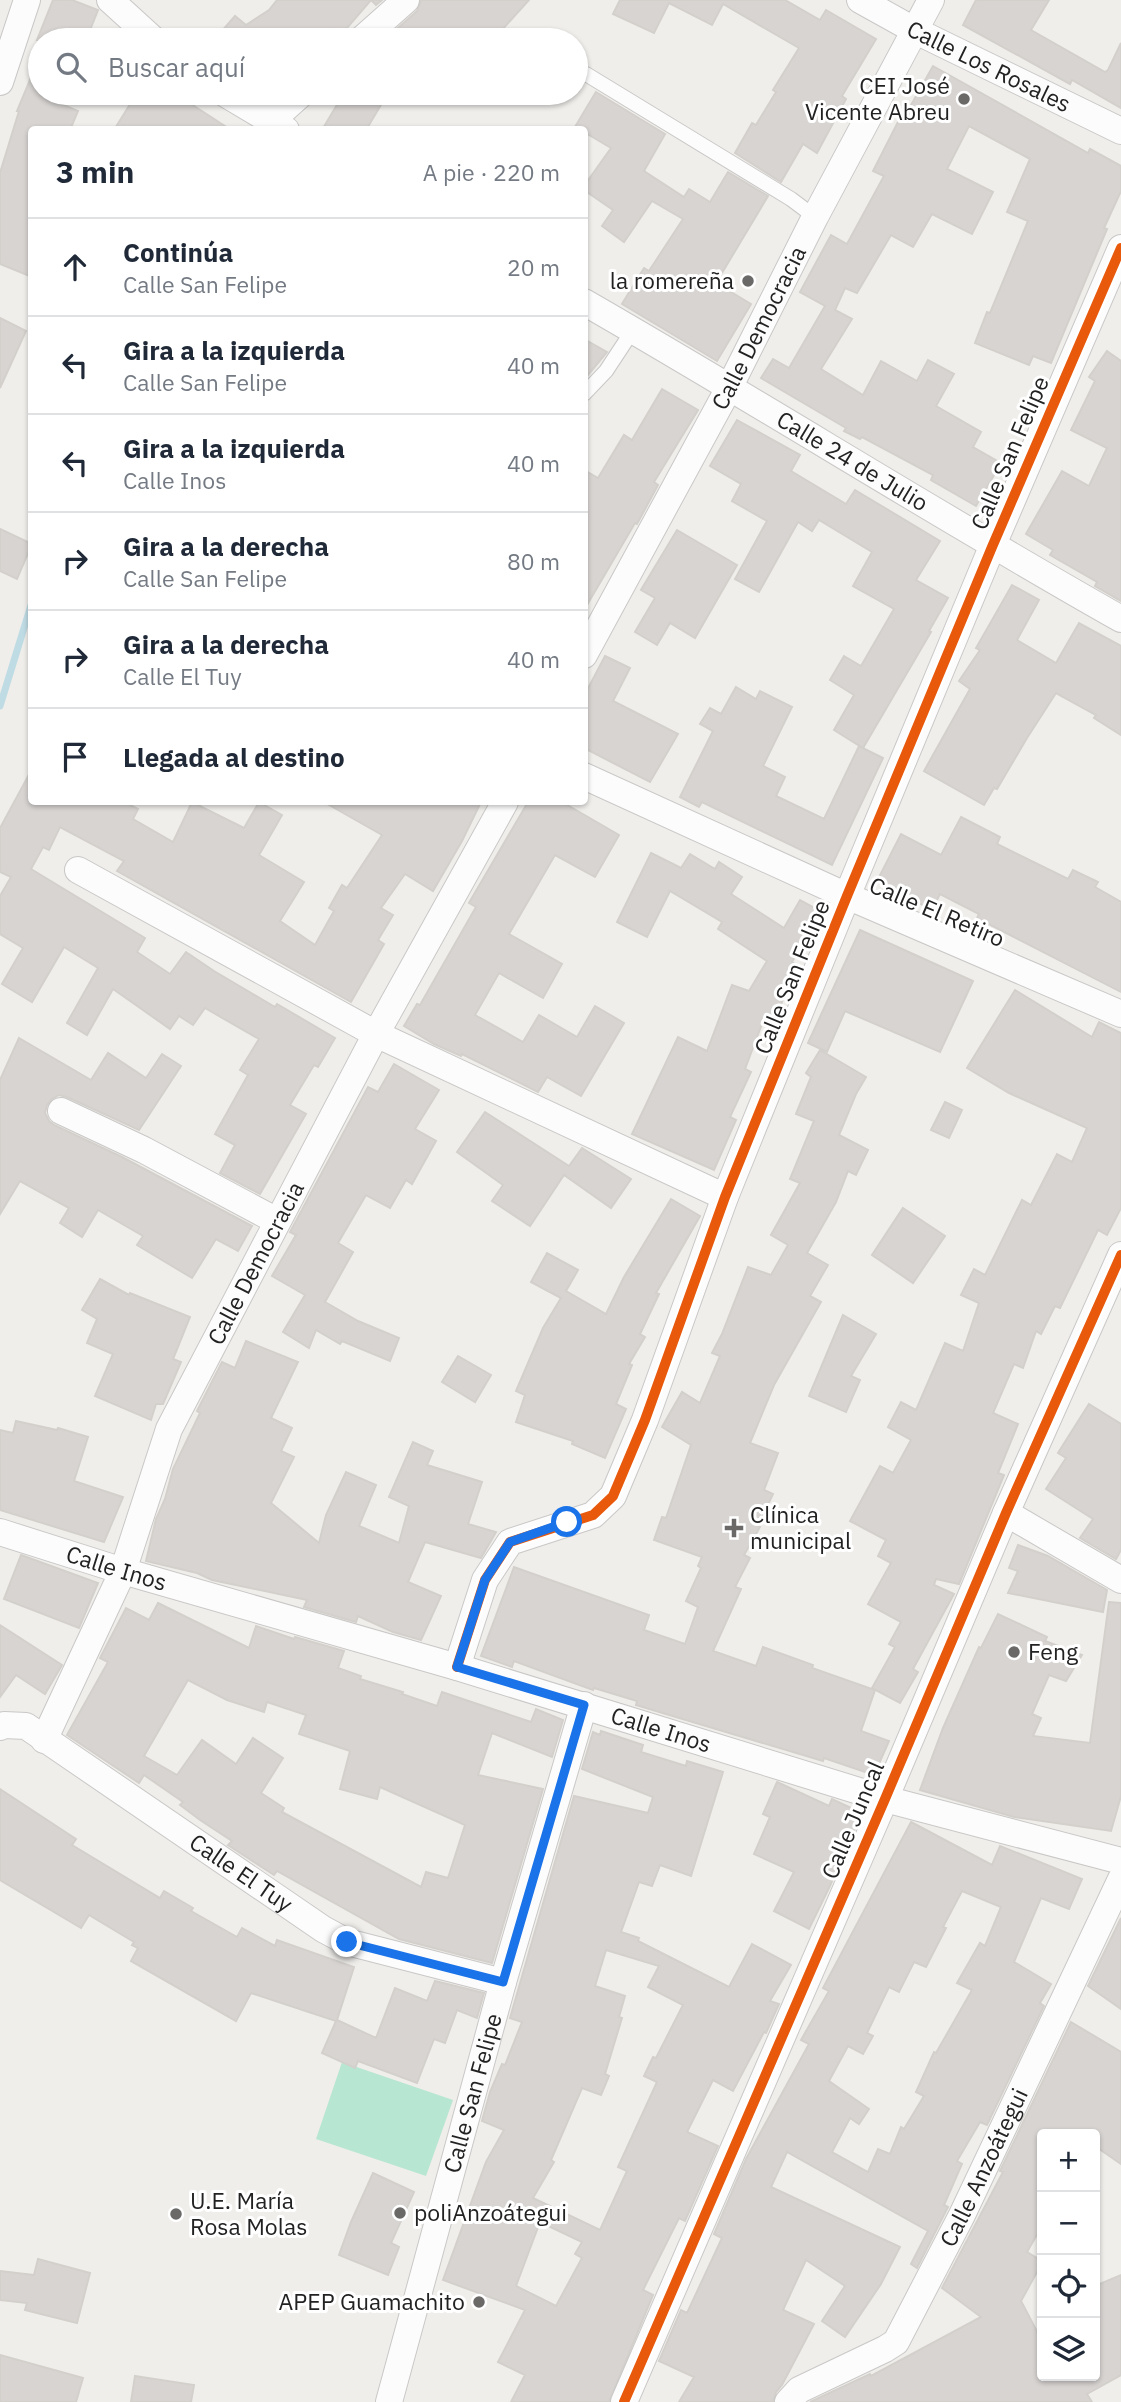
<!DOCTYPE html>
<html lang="es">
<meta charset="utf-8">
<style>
body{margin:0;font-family:"IBM Plex Sans",sans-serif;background:#f6f6f7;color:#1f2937}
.controls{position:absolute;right:21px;bottom:21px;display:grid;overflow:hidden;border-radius:7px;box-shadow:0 2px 5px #0004}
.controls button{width:63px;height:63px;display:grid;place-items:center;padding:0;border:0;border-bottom:2px solid #e0e1e3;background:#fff;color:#1f2937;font:35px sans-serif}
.stop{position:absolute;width:21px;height:21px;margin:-16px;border:5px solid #1a73e8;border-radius:50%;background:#fff}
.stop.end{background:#1a73e8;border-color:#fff;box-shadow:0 2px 7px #0008}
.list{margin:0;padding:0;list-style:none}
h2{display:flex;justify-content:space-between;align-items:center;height:91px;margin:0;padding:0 28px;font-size:30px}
h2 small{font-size:23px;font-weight:400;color:#747a83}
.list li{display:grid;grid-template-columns:46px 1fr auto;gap:21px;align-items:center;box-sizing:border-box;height:98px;padding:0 28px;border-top:2px solid #e0e1e3}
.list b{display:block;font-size:26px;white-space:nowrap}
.list p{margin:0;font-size:23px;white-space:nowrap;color:#747a83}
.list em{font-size:23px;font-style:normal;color:#747a83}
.icon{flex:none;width:38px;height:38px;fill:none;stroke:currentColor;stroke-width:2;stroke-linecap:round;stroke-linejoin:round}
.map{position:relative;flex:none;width:1121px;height:2402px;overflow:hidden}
.search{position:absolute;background:#fff;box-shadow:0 2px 5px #0004;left:28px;top:28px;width:560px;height:77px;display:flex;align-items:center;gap:18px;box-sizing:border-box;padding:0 24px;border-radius:38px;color:#747a83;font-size:26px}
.panel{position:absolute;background:#fff;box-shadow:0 2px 5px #0004;left:28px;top:126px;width:560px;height:679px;border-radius:7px}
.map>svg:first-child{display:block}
</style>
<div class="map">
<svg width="1121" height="2402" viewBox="0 0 1121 2402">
<rect width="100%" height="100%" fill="#f0eeeb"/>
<polygon fill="#b7e6d2" points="342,2062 453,2100 426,2176 316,2139"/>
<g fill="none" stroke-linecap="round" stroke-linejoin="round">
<polyline stroke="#bfdbe3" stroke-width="7" points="0,706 32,602"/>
</g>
<g fill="#d7d4d2" stroke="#d3d0cc" stroke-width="2" fill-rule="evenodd">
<polygon points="53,0 72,0 98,10 86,40 37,40"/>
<polygon points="277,0 382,0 376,5 371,0 340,36 332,29 323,40 214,40 235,16 246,25 269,10"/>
<polygon points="421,0 529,0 493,40 389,40 398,28 417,11"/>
<polygon points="620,0 785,0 820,20 826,10 876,39 842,96 846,99 817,153 803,144 781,182 735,153 752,123 756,125 776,92 773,90 799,48 723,4 712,25 669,3 654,33 613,14"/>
<polygon points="976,0 1049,0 1031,30 1105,72 1108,70 1121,43 1121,108 1072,80 1070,84 963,25"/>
<polygon points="40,56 40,95 78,111 70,130 32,130 32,277 0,264 0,173 19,111 17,111"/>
<polygon points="933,66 1088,153 1090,149 1121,166 1121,191 1104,228 1107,229 1051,363 1033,356 1029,365 975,343 987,312 990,313 1028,221 1007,212 1030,159 969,126 947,169 993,192 972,234 932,214 913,247 891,235 857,293 845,288 835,310 852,319 821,369 863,395 881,361 917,381 928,360 954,374 936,406 981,432 973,447 1001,463 976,506 931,480 933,475 862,437 860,439 844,431 846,428 761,378 773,359 789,368 825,306 800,292 831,235 847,244 884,176 873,171 899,120 902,121"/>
<polygon points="596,92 665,134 644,171 684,197 689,189 710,202 728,172 768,196 716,283 751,304 717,361 622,304 644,268 649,271 683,219 652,201 624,242 602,226 613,210 584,190 584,186 611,148 584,132 584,130 575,127"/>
<polygon points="137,93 174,93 231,130 114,130"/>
<polygon points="344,93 388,93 366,130 322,130"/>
<polygon points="0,318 26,331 0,388"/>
<polygon points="584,339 607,352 584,380"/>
<polygon points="1107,351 1121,361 1121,601 1095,586 1097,582 1050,555 1053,550 1026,534 1062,471 1089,486 1107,448 1071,430 1095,381 1089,377"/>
<polygon points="662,389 698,410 654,482 658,485 637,524 635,523 584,610 584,470 598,478 624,435 632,440"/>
<polygon points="737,420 800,455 791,471 846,504 855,490 940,541 916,580 948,598 929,631 931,632 863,748 834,730 854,695 830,680 844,656 861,666 894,609 853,586 872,552 819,520 812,531 798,522 759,592 735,579 767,521 732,501 741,484 710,466"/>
<polygon points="0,529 32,544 17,579 0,571"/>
<polygon points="677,530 737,565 695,638 670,623 657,645 635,632 655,598 641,590"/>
<polygon points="1012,585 1039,600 1017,640 1056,663 1079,623 1121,646 1121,735 1094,718 1096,715 1056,693 1027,738 997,789 994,788 984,805 924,771 970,689 959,681 980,650 976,648"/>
<polygon points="605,656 630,668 613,701 678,734 650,782 584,748 584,696"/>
<polygon points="736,687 756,699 760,691 792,707 763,766 785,777 776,796 824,819 859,746 883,758 832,865 702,802 699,807 680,797 713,731 700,724 710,708 721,714"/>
<polygon points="32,769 32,802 124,802 138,809 133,819 173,842 192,802 244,828 259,802 282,815 259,855 304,882 280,921 315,945 334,911 329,908 342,885 347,888 382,835 324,802 481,802 462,841 433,891 405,874 381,908 393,915 378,940 384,944 351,1002 117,871 124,861 60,827 49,850 43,847 31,869 145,938 137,952 170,974 186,952 214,971 275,1007 277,1004 335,1038 318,1067 314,1065 290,1105 306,1114 260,1194 220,1173 235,1145 215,1134 248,1075 240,1070 259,1039 205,1008 193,1025 179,1016 170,1029 113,989 87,1035 67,1023 98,968 64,947 32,1002 2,984 23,948 0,934 0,896 11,877 0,872 0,828"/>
<polygon points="528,802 562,802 619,835 595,877 555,855 509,934 562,964 543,998 499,973 475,1015 523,1042 539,1015 577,1037 595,1006 624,1023 581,1096 547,1077 538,1092 462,1054 461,1056 434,1044 404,1026 417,1004 420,1005 476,907 469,903"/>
<polygon points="961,817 1000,837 997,844 1068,879 1073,870 1098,882 1095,887 1121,902 1121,992 977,918 979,914 940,894 932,910 877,881 901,834 941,855"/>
<polygon points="651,853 681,868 690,854 715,869 719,862 742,877 731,894 784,928 800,900 820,911 792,962 801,967 785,994 772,1028 762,1024 745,1069 751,1072 730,1117 736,1120 714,1170 632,1134 678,1037 707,1051 732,985 749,991 767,961 718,929 722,922 670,891 647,937 617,922"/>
<polygon points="860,930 973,981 940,1052 845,1011 827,1052 808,1043"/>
<polygon points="1015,990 1092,1037 1099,1022 1121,1033 1121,1208 1107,1235 1098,1230 1060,1308 1055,1306 1041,1334 1036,1331 1023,1368 1014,1364 993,1413 1018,1424 998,1473 1004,1475 959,1584 936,1579 934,1585 954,1594 913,1669 918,1672 900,1703 872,1688 895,1647 889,1644 901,1622 868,1604 891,1563 878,1556 886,1540 850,1521 880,1466 893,1473 911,1440 888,1427 901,1402 916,1410 945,1343 963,1351 979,1303 961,1295 974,1269 985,1275 1022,1200 1031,1205 1057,1154 1072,1162 1087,1128 1009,1093 967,1068"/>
<polygon points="19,1038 91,1080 108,1053 146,1078 162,1054 181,1066 139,1130 67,1097 59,1095 52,1099 47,1105 45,1113 49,1121 54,1125 122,1157 252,1226 238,1251 216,1239 192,1278 137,1245 143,1236 98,1210 82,1237 60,1223 69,1208 20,1181 0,1214 0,1080"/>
<polygon points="820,1050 866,1077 856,1094 839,1135 868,1150 856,1175 848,1171 836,1202 807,1253 828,1265 810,1296 821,1302 774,1385 750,1443 778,1453 764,1490 773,1494 758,1526 760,1527 744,1555 750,1558 735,1587 741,1589 713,1651 756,1666 763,1647 813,1665 812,1668 875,1690 861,1731 889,1741 874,1775 824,1758 823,1761 636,1705 637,1701 594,1688 593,1690 514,1661 512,1667 481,1656 514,1567 649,1615 644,1630 685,1644 698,1607 686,1601 701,1568 698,1566 702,1557 654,1540 662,1517 666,1518 691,1445 662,1427 682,1392 700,1403 720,1356 712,1353 722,1334 748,1267 771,1275 788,1245 771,1235 800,1183 790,1179 814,1121 796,1114 811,1077 806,1073"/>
<polygon points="394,1064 439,1090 415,1129 436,1141 412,1184 406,1180 390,1208 366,1195 338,1243 353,1252 325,1302 358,1321 399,1338 390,1361 342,1341 340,1344 316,1330 309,1348 283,1332 305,1295 272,1276 296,1235 290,1232 368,1087 378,1092"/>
<polygon points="945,1102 962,1110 949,1138 931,1130"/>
<polygon points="485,1112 569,1166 582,1148 631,1179 611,1208 564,1175 530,1226 492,1201 503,1185 457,1152"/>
<polygon points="671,1199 700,1216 656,1293 659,1294 640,1334 645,1337 629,1364 632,1365 616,1404 626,1409 605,1458 572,1444 573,1441 516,1422 525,1395 516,1391 543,1328 561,1298 531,1282 547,1253 578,1270 566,1291 606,1314 624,1277"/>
<polygon points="903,1208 945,1236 913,1283 872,1255"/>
<polygon points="100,1279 129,1295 130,1293 190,1317 173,1359 181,1362 163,1404 156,1404 151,1420 95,1396 113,1354 87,1343 97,1319 82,1310"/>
<polygon points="843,1315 876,1334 851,1376 860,1380 846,1412 809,1396"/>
<polygon points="246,1341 298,1362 271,1418 292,1428 281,1451 294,1457 271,1503 319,1543 326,1515 346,1472 376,1485 359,1526 399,1543 409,1506 389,1497 413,1442 433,1451 427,1465 482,1482 468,1524 496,1532 481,1558 425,1542 408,1582 441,1596 421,1640 393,1632 358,1616 356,1622 304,1607 307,1600 212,1580 197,1573 146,1561 156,1519 165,1499 173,1469 200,1413 197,1411 222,1362 235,1368"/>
<polygon points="458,1356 491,1375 475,1402 442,1382"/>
<polygon points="1089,1404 1121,1424 1121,1550 1116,1559 1080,1538 1093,1519 1046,1489 1066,1458 1058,1453"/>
<polygon points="16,1421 57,1430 58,1428 88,1437 74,1481 123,1497 104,1542 0,1510 0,1430 13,1433"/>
<polygon points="1018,1545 1048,1556 1107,1590 1103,1612 1008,1593 1018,1571 1009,1568"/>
<polygon points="21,1555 98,1583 79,1628 4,1599"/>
<polygon points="1109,1602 1121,1603 1121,1796 1111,1831 1014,1817 920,1790 943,1728 979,1647 981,1648 998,1614 1047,1637 1045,1641 1082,1655 1066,1681 1049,1675 1032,1714 1041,1718 1033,1736 1090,1743"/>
<path d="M158 1603 249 1648 256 1626 294 1639 295 1637 344 1651 338 1668 361 1676 360 1679 403 1692 402 1694 437 1706 442 1692 531 1722 536 1709 563 1720 552 1757 492 1733 478 1775 543 1789 492 1963 399 1939 277 1871 274 1875 228 1845 232 1841 200 1820 180 1805 183 1802 144 1775 139 1783 67 1735 108 1662 100 1658 126 1608 149 1620ZM188 1680 227 1700 264 1712 267 1702 306 1715 299 1734 350 1751 340 1789 377 1799 380 1787 465 1825 448 1878 426 1872 421 1887 282 1812 284 1808 261 1793 283 1758 253 1738 236 1764 202 1740 177 1775 144 1756Z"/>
<polygon points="0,1625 62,1665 45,1694 16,1675 0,1697"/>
<path d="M601 1731 643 1745 641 1752 686 1766 687 1761 723 1772 691 1876 660 1865 652 1886 639 1882 621 1932 639 1938 638 1941 729 1987 752 1944 791 1965 770 2001 779 2004 766 2033 764 2032 733 2091 713 2080 687 2132 718 2146 685 2221 679 2218 643 2290 653 2295 609 2402H511L525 2375 498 2362 525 2310 443 2280 486 2162 504 2130 482 2121 490 2092 502 2064 505 2065 522 2022 510 2018 574 1796 648 1813 653 1797 582 1769 593 1732 600 1735ZM606 1950 659 1966 648 1987 683 2005 656 2058 653 2057 644 2076 657 2082 618 2167 627 2171 600 2230 533 2198 554 2162 551 2160 582 2088 601 2095 609 2076 605 2074 622 2018 619 2017 625 1996 595 1986ZM540 2222 582 2242 575 2254 582 2258 556 2306 516 2286Z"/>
<polygon points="777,1782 829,1806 832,1799 862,1813 829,1888 809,1929 774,1911 794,1872 754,1854 770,1817 763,1814"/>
<polygon points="0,1789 76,1839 72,1845 160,1898 164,1891 193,1908 191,1911 237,1937 242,1928 275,1946 277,1940 354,1967 337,2020 376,2038 395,1988 427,2001 435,1981 484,1993 477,2018 457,2010 445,2043 434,2039 417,2083 358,2061 355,2068 322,2053 336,2021 251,1993 236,2021 131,1961 138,1948 132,1945 134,1942 89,1915 81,1928 0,1880"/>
<path d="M911 1822 992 1865 1000 1846 1082 1879 1069 1909 1041 1898 1014 1962 1051 1984 1040 2003 1044 2006 987 2125 980 2122 957 2161 962 2164 944 2205 948 2207 917 2268 911 2264 928 2231 787 2152 771 2187 900 2247 881 2284 845 2337 822 2321 845 2286 806 2260 783 2310 814 2324 782 2385 776 2392 773 2402H679L694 2377 659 2361 681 2310 687 2313 722 2238 714 2234 746 2159 809 2044 801 2040 829 1991 823 1988ZM962 1891 1001 1907 985 1946 980 1943 957 1983 972 1990 936 2053 934 2052 916 2092 924 2096 904 2129 901 2127 890 2154 878 2149 868 2172 832 2152 850 2118 859 2124 869 2109 829 2081 848 2046 863 2054 873 2036 867 2033 889 1987 899 1992 914 1962 926 1967 946 1928 943 1927Z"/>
<polygon points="1121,1918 1121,2009 1088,1986"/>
<polygon points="1071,2022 1121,2052 1121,2164 1095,2146 1095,2134 1042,2134 1042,2226 1027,2252 1042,2261 1042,2263 1021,2301 1042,2341 1042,2376 1095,2376 1095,2286 1121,2275 1121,2375 1087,2394 1092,2402 810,2402 870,2374 871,2376 981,2317 942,2288 1003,2172 1000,2171"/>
<polygon points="373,2173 414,2192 391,2243 399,2247 388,2275 339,2255 351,2222"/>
<polygon points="38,2259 90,2273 77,2323 25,2310 27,2303 0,2300 0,2271 34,2275"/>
<polygon points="0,2355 83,2378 76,2402 0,2402"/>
<polygon points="135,2376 194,2385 191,2402 131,2402"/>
</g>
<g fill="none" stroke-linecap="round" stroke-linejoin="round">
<defs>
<g id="service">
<polyline points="586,74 791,199 815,217"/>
<polyline points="584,394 606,371 633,330"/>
</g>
<g id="minor">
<polyline points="110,0 154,40"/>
<path id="s1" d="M860 0 914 30 1121 131"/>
<polyline points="361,40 406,0"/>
<polyline points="0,82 27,0"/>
<polyline points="224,93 286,130"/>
<polyline points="271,121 302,93"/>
<path id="s2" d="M584 302C765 406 940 517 1121 619"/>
<path id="s3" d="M584 655 730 386 815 217 931 0"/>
<polyline points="584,776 847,896 1121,1014"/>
<polyline points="78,870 376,1034 725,1197"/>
<polyline points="61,1111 144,1150 277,1221"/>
<polyline points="1006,1513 1121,1580"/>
<path id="s4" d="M0 1532 123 1571 457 1667 885 1799 1121 1861"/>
<polyline points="457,1667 485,1580 510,1542 593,1515 613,1496 645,1420 725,1197 847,896 992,547 1121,248"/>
<path id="s5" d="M0 1727 4 1725 26 1726 323 1929 347 1942 503 1982"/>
<path id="s6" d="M44 1740 123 1571 169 1429 376 1034 505 802"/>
<path id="s7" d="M389 2402 503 1982 584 1705"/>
<polyline points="624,2402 885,1799 1006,1513 1121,1255"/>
<path id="s8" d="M788 2402 799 2390 885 2349 896 2342 962 2215 1121 1879"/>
</g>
</defs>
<use href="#service" stroke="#c9c8c7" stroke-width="16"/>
<use href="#minor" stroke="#c9c8c7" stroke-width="28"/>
<use href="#service" stroke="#fdfcfc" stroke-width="14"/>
<use href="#minor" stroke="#fdfcfc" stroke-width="26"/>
<defs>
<g id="cycleway">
<polyline points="457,1667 485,1580 510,1542 593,1515 613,1496 645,1420 725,1197 847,896 992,547 1121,248"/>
<polyline points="624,2402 885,1799 1006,1513 1121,1255"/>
</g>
</defs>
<use href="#cycleway" stroke="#fff" stroke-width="15"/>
<use href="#cycleway" stroke="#e8590c" stroke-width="10"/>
</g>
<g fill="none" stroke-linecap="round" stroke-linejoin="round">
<polyline stroke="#1a73e8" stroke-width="9" points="347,1942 503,1982 584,1705 457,1667 485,1580 510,1542 567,1522"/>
</g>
<g fill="#6a6968" stroke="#fff" stroke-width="2.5">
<circle cx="964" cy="99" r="7"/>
<circle cx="748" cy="281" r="7"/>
<path d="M730.5 1517.5h7v7h7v7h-7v7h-7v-7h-7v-7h7z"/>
<circle cx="1014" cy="1652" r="7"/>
<circle cx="400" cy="2213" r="7"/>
<circle cx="176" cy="2214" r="7"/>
<circle cx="479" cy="2302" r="7"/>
</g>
<g text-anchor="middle" stroke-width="6" stroke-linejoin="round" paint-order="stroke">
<g font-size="23" fill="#222" stroke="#fff">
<text dy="8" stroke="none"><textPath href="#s1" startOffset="145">Calle Los Rosales</textPath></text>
<text dy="8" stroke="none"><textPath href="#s3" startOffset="371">Calle Democracia</textPath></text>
<text transform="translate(1010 453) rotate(-67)" y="8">Calle San Felipe</text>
<text dy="8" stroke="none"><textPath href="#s2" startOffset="312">Calle 24 de Julio</textPath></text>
<text transform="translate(937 912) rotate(23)" y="8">Calle El Retiro</text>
<text transform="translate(792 977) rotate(-68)" y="8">Calle San Felipe</text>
<text dy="8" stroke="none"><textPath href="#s6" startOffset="523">Calle Democracia</textPath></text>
<text dy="8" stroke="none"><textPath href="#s4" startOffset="122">Calle Inos</textPath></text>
<text dy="8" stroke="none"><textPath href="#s4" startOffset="690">Calle Inos</textPath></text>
<text transform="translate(853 1820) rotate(-67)" y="8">Calle Juncal</text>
<text dy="8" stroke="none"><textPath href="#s5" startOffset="287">Calle El Tuy</textPath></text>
<text dy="8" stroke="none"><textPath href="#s7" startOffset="320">Calle San Felipe</textPath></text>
<text dy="8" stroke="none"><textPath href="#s8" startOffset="320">Calle Anzoátegui</textPath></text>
</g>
<g font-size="23" fill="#222" stroke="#fff" text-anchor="start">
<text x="950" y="94" text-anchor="end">CEI José<tspan x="950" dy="26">Vicente Abreu</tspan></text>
<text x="734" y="289" text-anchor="end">la romereña</text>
<text x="750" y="1523">Clínica<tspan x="750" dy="26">municipal</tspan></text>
<text x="1028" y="1660">Feng</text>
<text x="190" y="2209">U.E. María<tspan x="190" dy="26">Rosa Molas</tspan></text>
<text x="414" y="2221">poliAnzoátegui</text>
<text x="465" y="2310" text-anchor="end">APEP Guamachito</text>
</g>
</g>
</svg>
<div class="controls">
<button>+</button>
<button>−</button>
<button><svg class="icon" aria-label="locate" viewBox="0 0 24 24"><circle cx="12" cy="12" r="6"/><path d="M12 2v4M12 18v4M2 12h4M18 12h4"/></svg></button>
<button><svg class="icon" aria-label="layers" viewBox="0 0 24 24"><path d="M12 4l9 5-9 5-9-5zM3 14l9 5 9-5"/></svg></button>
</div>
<div class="stop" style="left:567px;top:1522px"></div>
<div class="stop end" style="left:347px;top:1942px"></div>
<div class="search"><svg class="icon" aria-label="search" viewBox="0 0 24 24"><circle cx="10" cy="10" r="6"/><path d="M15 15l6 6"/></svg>Buscar aquí</div>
<section class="panel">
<h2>3 min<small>A pie · 220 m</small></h2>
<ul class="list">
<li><svg class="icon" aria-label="ahead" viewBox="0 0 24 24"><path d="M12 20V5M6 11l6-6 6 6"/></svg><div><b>Continúa</b><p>Calle San Felipe</p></div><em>20 m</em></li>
<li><svg class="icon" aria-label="left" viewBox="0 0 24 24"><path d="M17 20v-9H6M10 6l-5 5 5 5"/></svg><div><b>Gira a la izquierda</b><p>Calle San Felipe</p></div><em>40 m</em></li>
<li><svg class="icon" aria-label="left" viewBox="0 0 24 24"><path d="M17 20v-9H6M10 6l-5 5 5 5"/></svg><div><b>Gira a la izquierda</b><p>Calle Inos</p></div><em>40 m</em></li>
<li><svg class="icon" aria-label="right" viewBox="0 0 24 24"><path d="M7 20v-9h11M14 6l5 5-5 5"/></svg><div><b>Gira a la derecha</b><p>Calle San Felipe</p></div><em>80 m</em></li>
<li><svg class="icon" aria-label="right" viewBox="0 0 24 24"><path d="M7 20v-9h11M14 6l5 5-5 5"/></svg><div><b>Gira a la derecha</b><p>Calle El Tuy</p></div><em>40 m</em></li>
<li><svg class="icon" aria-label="arrive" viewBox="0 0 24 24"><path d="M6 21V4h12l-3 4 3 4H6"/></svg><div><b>Llegada al destino</b></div></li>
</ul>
</section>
</div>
